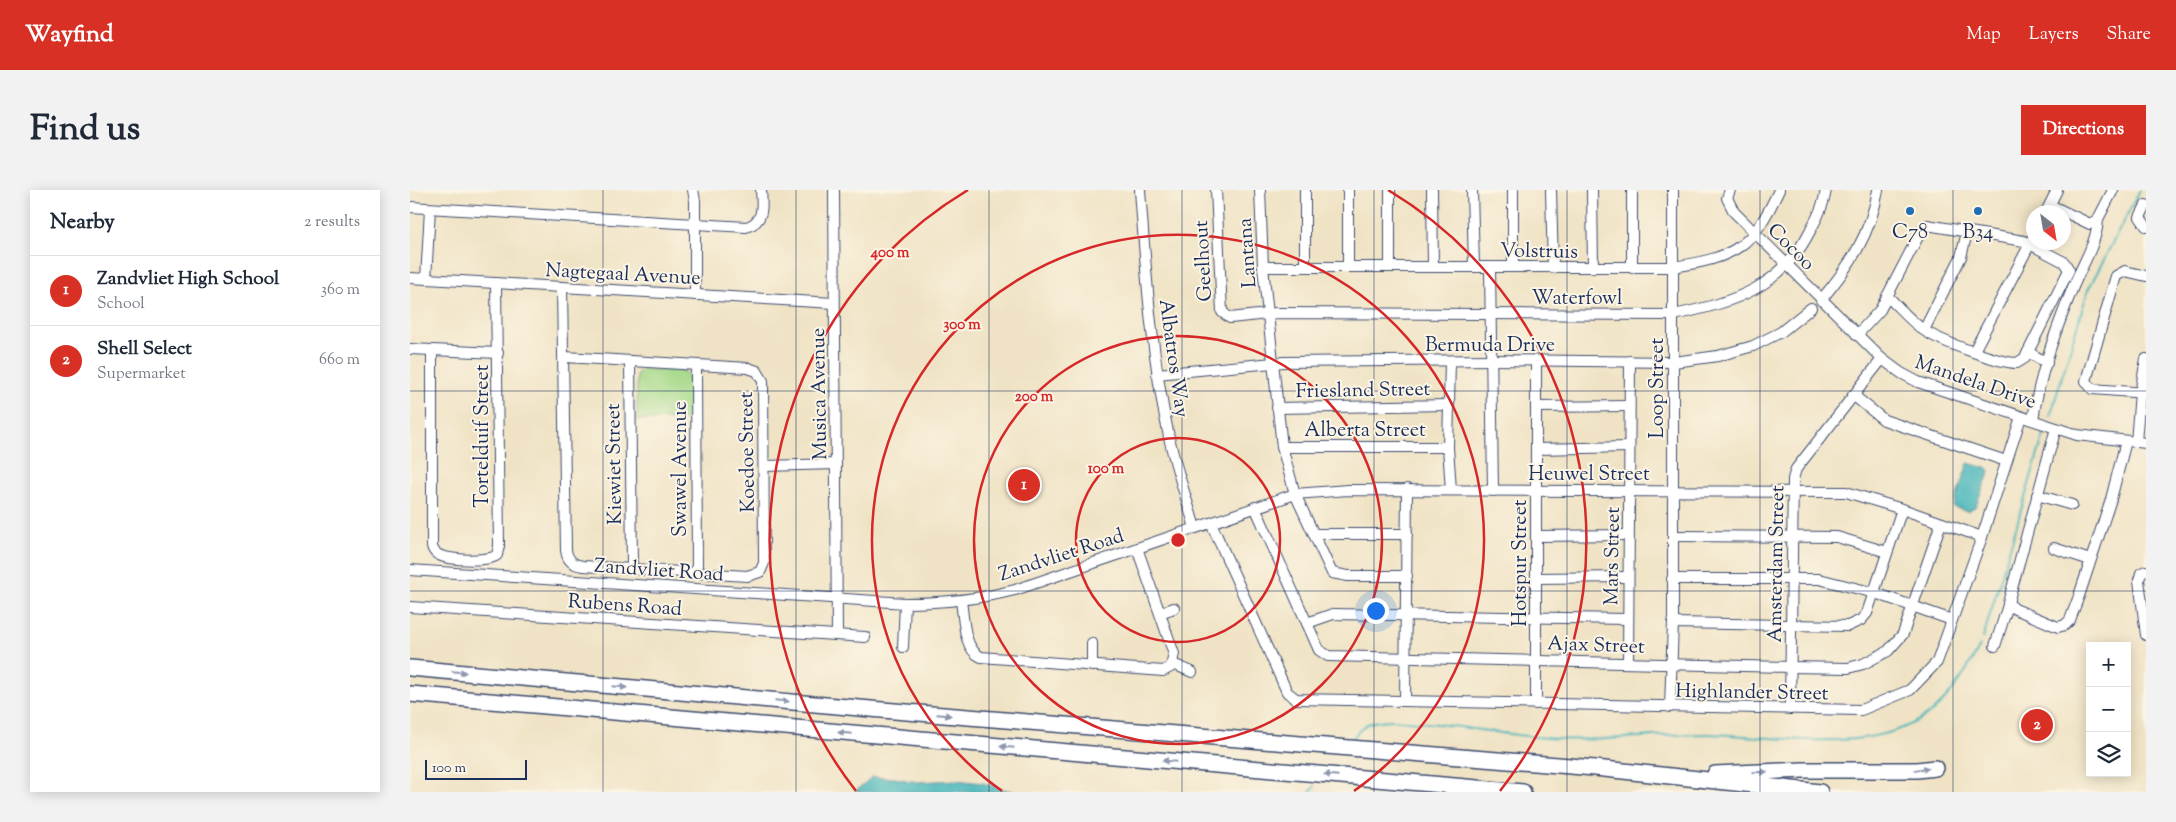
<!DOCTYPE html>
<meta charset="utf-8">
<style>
body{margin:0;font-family:"Sorts Mill Goudy",serif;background:#f2f2f3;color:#1f2937}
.controls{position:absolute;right:15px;bottom:15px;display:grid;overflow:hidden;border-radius:0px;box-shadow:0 2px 12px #0003}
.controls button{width:45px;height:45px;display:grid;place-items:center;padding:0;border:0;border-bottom:1px solid #e0e1e3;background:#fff;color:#1f2937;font:25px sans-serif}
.compass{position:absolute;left:1616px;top:15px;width:45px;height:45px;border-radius:50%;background:#fff;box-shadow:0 2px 12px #0003;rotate:149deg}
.scale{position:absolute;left:15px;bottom:12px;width:102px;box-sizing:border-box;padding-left:5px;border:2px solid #1b2f5e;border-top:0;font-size:14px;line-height:18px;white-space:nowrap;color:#1b2f5e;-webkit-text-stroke:4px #fcf5e5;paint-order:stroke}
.you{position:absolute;left:965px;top:420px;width:18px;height:18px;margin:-12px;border:4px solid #fff;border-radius:50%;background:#1a73e8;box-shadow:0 0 0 8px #1a73e833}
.badge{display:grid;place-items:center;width:32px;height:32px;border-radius:50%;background:#d93025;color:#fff;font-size:16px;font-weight:700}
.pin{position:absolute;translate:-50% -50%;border:2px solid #fff;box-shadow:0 1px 5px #0006}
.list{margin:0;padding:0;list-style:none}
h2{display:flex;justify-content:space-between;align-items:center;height:65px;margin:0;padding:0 20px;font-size:21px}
h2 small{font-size:16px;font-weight:400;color:#747a83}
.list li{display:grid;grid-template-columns:32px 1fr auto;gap:15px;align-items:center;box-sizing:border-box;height:70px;padding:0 20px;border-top:1px solid #e0e1e3}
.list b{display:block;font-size:19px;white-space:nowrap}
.list p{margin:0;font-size:16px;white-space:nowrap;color:#747a83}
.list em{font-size:16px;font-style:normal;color:#747a83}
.icon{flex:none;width:28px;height:28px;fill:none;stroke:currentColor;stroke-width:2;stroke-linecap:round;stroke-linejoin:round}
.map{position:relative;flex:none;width:1736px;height:602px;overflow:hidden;border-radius:0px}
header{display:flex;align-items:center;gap:30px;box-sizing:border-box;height:70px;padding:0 25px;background:#d93025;color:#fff}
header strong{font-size:24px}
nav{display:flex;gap:28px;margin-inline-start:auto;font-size:18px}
.intro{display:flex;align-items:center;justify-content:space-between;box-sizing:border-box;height:120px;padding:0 30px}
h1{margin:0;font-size:35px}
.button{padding:12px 22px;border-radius:0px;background:#d93025;color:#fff;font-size:18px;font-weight:700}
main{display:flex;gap:30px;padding:0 30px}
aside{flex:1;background:#fff;border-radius:0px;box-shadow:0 2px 12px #0003}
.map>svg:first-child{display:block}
</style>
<header>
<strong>Wayfind</strong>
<nav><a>Map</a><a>Layers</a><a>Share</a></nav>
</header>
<div class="intro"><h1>Find us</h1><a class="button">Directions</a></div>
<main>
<aside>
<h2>Nearby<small>2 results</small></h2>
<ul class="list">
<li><span class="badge">1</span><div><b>Zandvliet High School</b><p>School</p></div><em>360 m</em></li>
<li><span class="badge">2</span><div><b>Shell Select</b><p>Supermarket</p></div><em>660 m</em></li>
</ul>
</aside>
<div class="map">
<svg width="1736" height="602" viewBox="0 0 1736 602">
<rect width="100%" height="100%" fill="#fcf5e5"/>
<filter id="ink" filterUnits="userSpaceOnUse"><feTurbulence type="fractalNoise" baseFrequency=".02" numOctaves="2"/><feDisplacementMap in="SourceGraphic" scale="10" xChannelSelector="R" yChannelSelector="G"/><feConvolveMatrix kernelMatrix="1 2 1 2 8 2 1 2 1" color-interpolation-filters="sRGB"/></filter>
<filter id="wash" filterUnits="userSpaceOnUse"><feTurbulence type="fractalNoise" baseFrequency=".0096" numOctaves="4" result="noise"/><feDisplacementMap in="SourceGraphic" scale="20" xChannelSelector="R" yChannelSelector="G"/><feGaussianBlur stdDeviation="1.12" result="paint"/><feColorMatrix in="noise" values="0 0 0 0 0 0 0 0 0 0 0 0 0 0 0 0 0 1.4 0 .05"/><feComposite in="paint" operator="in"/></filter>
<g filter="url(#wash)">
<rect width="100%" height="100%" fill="#f0e3c5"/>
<polygon fill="#a4d989" stroke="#608474" points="232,179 274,181 279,187 280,229 227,230 227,184"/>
<g fill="#45b5ba" stroke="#30728c">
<polygon points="1558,273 1579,279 1580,282 1565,317 1557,321 1543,317"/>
<polygon points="462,587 485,588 507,592 546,590 573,593 605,602 445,602"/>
</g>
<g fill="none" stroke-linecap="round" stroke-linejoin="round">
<g stroke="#45b5ba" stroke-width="2">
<polyline points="1640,227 1678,100 1730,0"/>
<polyline points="1573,448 1634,244"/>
<path d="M941 550C946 545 952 537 957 534 976 527 998 531 1017 533 1057 537 1097 545 1137 548 1190 553 1243 544 1296 544 1365 545 1465 568 1524 520 1544 503 1558 478 1570 456"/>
<polyline points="900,602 905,596"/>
</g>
</g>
</g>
<g filter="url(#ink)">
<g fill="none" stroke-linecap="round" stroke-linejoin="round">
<defs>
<g id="minor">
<polyline points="283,0 285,11 285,105"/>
<polyline points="424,0 427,445"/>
<path d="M730 0C736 81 741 163 758 242 764 274 776 306 785 338"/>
<path d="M806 0 812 122 820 128 867 123 1264 125C1324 112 1372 98 1401 39 1408 27 1414 14 1416 0"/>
<polyline points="850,0 853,77 872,257 885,304 922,383 938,386 997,386"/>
<polyline points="938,0 938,77"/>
<polyline points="980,0 980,76"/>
<polyline points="1022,0 1023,76"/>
<polyline points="1062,0 1064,77"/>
<polyline points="1103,0 1103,77"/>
<polyline points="1141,0 1143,78"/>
<polyline points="1182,0 1183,78"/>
<polyline points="1222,0 1222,78"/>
<polyline points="1320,0 1317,8 1324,22 1472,169 1491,183 1508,192 1667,245 1736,253"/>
<polyline points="1640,15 1680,34 1688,29 1703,0"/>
<polyline points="1736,15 1730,27 1736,36"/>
<path d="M0 17 336 37C355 32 352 15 351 0"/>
<polyline points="1636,22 1647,0"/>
<path d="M853 77H1263C1326 67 1342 58 1369 0"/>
<polyline points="895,77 895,0"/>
<polyline points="1080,77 1083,301"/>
<polyline points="1736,86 1715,81 1706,86 1676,191 1682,199 1736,203"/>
<polyline points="0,88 424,113"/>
<polyline points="16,89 20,19"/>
<path d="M152 97 156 360C157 370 163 375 173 376L337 386 350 382 354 373 353 191 347 181 338 178 155 167"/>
<path d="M1411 110C1439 77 1461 44 1468 0"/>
<polyline points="1514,140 1551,67 1557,42"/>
<path d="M1447 145 1470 120 1511 41 1517 35 1614 51 1654 72 1659 80 1615 168 1607 173C1589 173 1530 151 1515 141 1501 132 1489 117 1477 106"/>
<polyline points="0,159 88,163"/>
<path d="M22 161V357C23 359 24 362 26 363 34 371 79 372 87 365L89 356 86 93"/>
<polyline points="1564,161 1624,46"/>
<polyline points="1618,162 1637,173"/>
<polyline points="220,171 222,378"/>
<polyline points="1040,171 1038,257 1041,300"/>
<polyline points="286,175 287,382"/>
<polyline points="747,184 874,172 1083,170 1264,172 1308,166 1343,156 1371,142 1401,118"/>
<polyline points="1443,205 1474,230 1596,271"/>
<polyline points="1127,217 1219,216"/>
<polyline points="867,218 1039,215"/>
<path d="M1623 230C1629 185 1646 140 1663 97 1672 75 1687 53 1688 29"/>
<polyline points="1646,238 1598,413 1605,419 1648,437 1655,435 1660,430 1669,406 1701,309 1716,251"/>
<polyline points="1726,252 1730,203 1736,169"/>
<polyline points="872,257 1038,257"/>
<polyline points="1127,259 1219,257"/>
<polyline points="354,276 426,274"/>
<polyline points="1627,305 1662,315"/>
<polyline points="845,317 909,460 918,466 1381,477 1438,478 1453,474 1478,461 1493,444 1531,333"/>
<polyline points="801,333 877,502 886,509 1451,520 1500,500 1527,472 1572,347 1611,227"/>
<polyline points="904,344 997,344"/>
<polyline points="1127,346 1218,345"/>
<polyline points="1263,346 1427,347 1477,362"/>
<polyline points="1644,358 1680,370"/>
<path d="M0 380 495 413C533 413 569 409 605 400L885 304 938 300 1436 302 1492 319 1572 347"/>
<polyline points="1736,381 1731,383 1729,390 1736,445"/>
<polyline points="1127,388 1217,387"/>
<polyline points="1262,389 1409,389 1465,403 1542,430"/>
<path d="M551 411C554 428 553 459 571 467L753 481 761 477 764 464 727 358"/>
<polyline points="0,417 455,447"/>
<polyline points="750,423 764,418"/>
<polyline points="897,433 923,424 1217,429"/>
<polyline points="1263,433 1438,436 1451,430 1457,423 1492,319"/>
<polyline points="682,453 682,476"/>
<polyline points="1585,456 1598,415"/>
<polyline points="493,457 495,413"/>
<polyline points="1218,472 1220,171"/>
<polyline points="763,474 782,482"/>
<polyline points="995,511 997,299"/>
<polyline points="1126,514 1126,171"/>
<polyline points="1260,517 1263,433 1263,0"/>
<polyline points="1380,519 1383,289 1386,279 1472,169"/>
</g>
<g id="highway">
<polyline points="0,478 472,520 1185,578 1410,602"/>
<polyline points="0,504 1113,602"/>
<polyline points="1305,584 1393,580 1507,580 1525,578"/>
</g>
</defs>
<use href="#minor" stroke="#3b4a6d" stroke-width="12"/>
<use href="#highway" stroke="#3b4a6d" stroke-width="18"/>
<use href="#minor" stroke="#fff" stroke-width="10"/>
<use href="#highway" stroke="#fff" stroke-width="15"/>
</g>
<defs><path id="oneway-solid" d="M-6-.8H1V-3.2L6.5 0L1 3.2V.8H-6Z" transform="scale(1.25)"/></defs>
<g fill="#8d97ae">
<use href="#oneway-solid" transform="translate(49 482) rotate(5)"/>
<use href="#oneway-solid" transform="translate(210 497) rotate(5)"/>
<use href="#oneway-solid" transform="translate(372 511) rotate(5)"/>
<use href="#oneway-solid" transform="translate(534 525) rotate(5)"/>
<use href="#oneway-solid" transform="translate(435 543) rotate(-175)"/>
<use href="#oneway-solid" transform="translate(597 557) rotate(-175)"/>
<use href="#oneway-solid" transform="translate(759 571) rotate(-175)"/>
<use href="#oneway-solid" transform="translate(1512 579) rotate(-7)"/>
<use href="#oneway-solid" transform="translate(1350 582) rotate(-2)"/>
<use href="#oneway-solid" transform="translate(921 585) rotate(-175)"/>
</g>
</g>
<path fill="none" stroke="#1b2f5e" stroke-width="1" stroke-opacity="0.55" d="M193 0V602M386 0V602M579 0V602M772 0V602M964 0V602M1157 0V602M1350 0V602M1543 0V602M0 201H1736M0 401H1736"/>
<g fill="none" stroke="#d62828" stroke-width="2.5">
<circle cx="768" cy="350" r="102"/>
<circle cx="768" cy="350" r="204"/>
<path d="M592 601A306 306 0 1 1 944 601"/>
<path d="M446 601A408 408 0 0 1 558 0M978 0A408 408 0 0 1 1090 601"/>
</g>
<g fill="#1f6fb2" stroke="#fcf5e5" stroke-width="2">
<circle cx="1500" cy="21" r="5"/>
<circle cx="1568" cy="21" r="5"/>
</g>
<g text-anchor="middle" stroke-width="4" stroke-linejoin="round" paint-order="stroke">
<g font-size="20" fill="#1b2f5e" stroke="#fcf5e5">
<text x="1500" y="48">C78</text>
<text x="1568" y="48">B34</text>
</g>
<g font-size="20" fill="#1b2f5e" stroke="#fcf5e5">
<text transform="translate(1382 56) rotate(45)" y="7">Cocoo</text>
<text transform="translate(1129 60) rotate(1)" y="7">Volstruis</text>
<text transform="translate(836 63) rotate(-94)" y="7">Lantana</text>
<text transform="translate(792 71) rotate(-93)" y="7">Geelhout</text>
<text transform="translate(213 83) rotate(3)" y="7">Nagtegaal Avenue</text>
<text x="1167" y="114">Waterfowl</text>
<text x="1080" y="161">Bermuda Drive</text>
<text transform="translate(765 168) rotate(82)" y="7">Albatros Way</text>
<text transform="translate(1566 191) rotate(19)" y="7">Mandela Drive</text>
<text transform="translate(1246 198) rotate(-90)" y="7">Loop Street</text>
<text transform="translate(953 199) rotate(-1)" y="7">Friesland Street</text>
<text transform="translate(408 204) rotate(-91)" y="7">Musica Avenue</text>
<text x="955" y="246">Alberta Street</text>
<text transform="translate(71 246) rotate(-90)" y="7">Tortelduif Street</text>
<text transform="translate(336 262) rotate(-91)" y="7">Koedoe Street</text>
<text transform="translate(203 274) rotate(-91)" y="7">Kiewiet Street</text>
<text transform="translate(269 279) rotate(-90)" y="7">Swawel Avenue</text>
<text x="1179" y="290">Heuwel Street</text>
<text transform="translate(651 364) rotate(-18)" y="7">Zandvliet Road</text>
<text transform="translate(1201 366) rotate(-89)" y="7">Mars Street</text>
<text transform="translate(1109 373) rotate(-90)" y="7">Hotspur Street</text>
<text transform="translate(1365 374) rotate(-89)" y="7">Amsterdam Street</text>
<text transform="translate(249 379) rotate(4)" y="7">Zandvliet Road</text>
<text transform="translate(215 414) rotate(4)" y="7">Rubens Road</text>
<text transform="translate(1186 454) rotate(2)" y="7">Ajax Street</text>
<text transform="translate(1342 501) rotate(1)" y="7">Highlander Street</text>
</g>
</g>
<circle cx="768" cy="350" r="8" fill="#d62828" stroke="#fcf5e5" stroke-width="2.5"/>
<g font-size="15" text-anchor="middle" font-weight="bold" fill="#d62828" stroke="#fcf5e5" stroke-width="4" stroke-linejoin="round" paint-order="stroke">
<text x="480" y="67">400 m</text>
<text x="552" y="139">300 m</text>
<text x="624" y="211">200 m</text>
<text x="696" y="283">100 m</text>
</g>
</svg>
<div class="controls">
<button>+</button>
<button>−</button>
<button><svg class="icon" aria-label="layers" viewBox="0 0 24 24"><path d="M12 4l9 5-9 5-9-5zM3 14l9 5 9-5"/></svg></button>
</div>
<svg class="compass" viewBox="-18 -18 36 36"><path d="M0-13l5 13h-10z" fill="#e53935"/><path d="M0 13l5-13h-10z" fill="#747a83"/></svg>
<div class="scale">100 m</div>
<div class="you"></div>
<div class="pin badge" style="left:614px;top:295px">1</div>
<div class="pin badge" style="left:1627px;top:535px">2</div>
</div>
</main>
